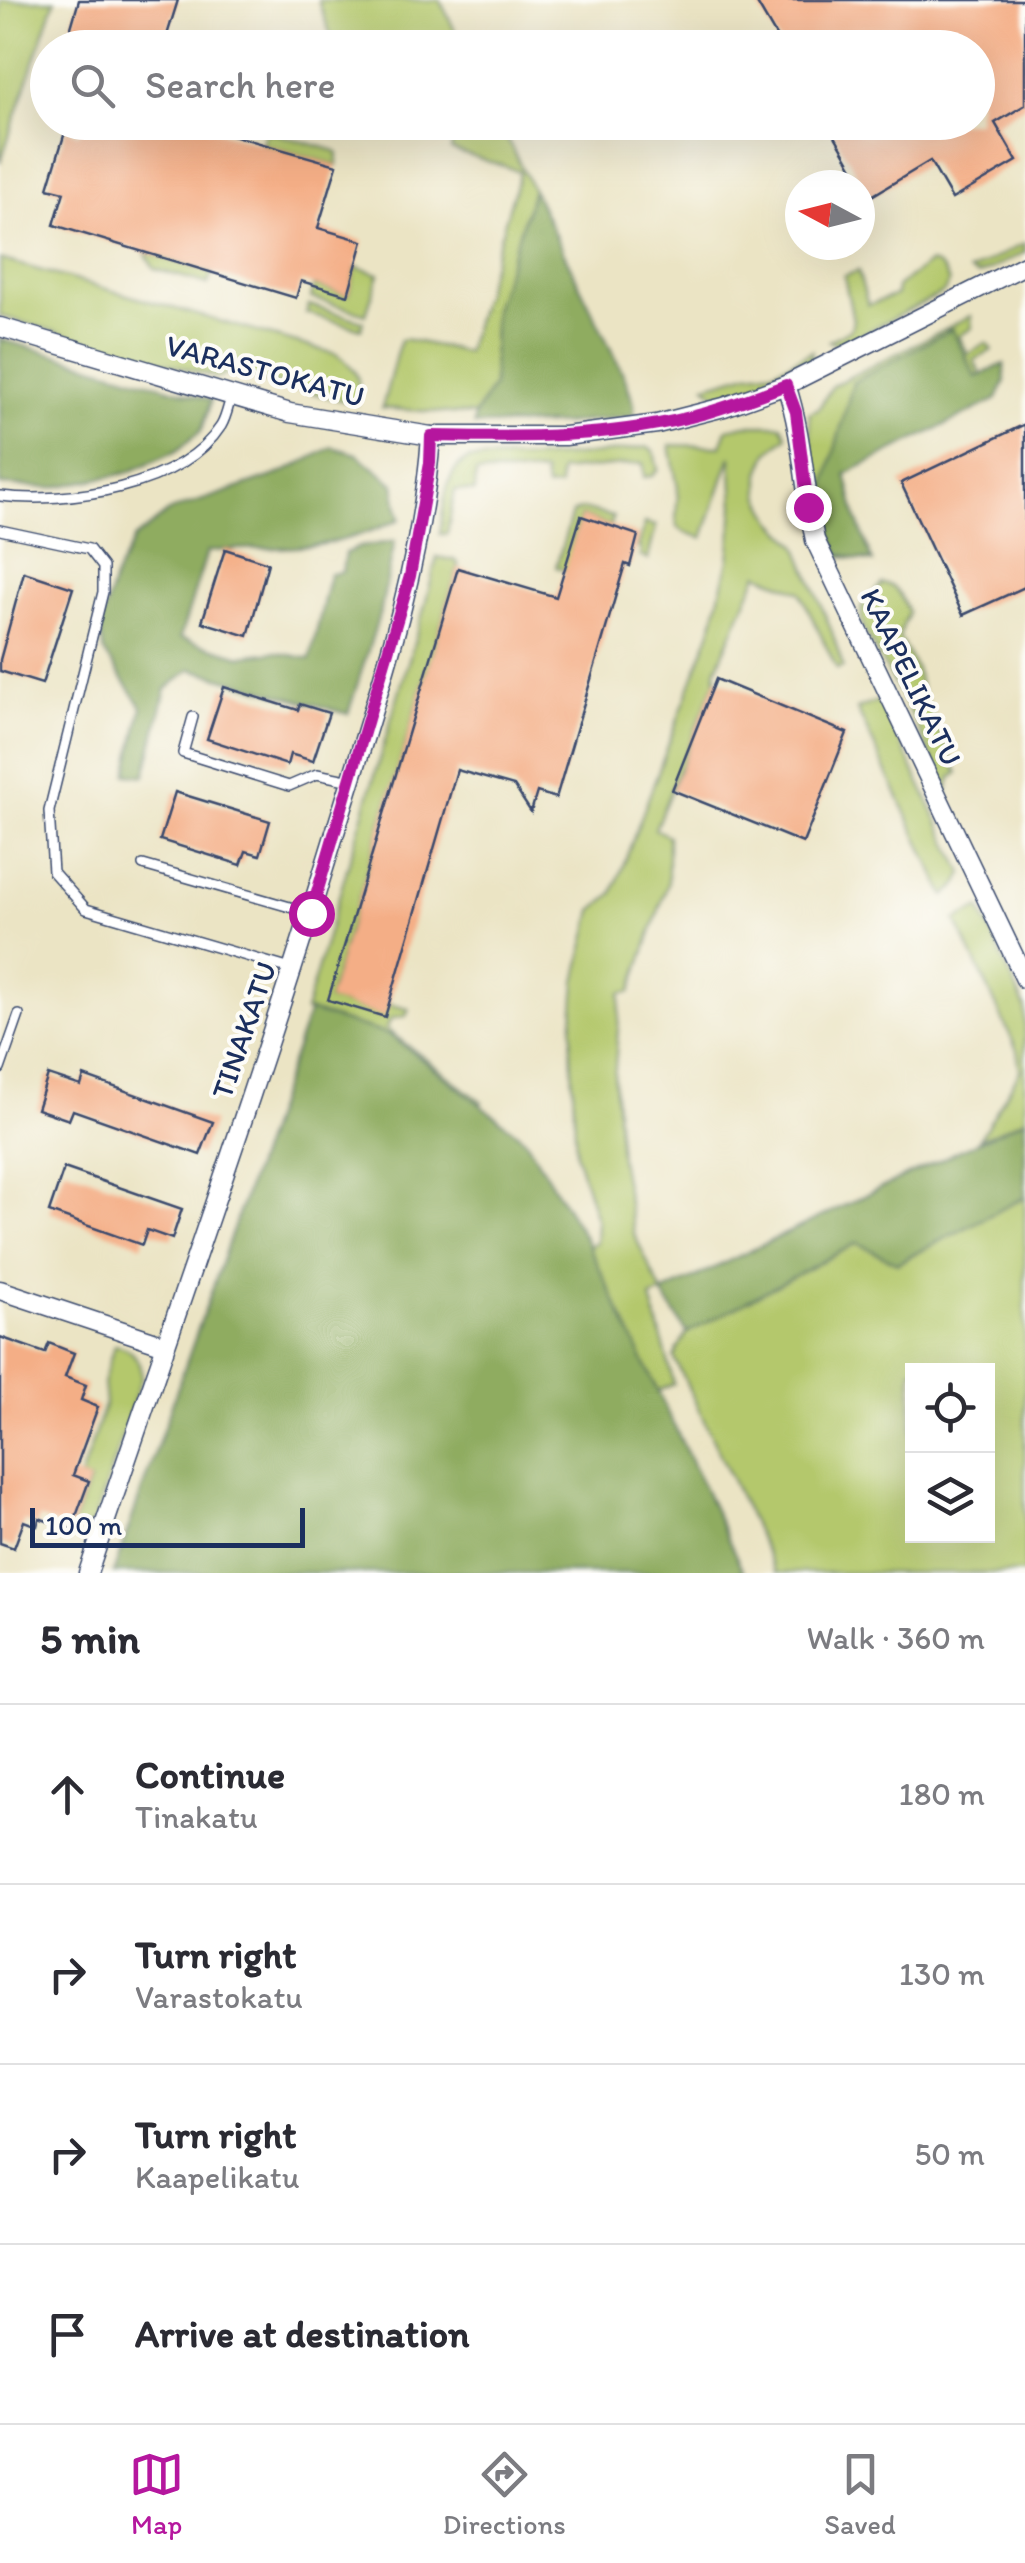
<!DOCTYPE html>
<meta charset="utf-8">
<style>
body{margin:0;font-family:Itim,sans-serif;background:#f2f2f3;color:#2b2b33}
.controls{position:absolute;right:30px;bottom:30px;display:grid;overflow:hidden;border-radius:0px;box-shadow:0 10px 40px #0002}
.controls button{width:90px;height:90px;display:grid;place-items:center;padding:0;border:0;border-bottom:2px solid #e1e1e2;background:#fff;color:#2b2b33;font:50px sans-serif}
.compass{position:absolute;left:785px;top:170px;width:90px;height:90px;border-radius:50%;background:#fff;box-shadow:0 10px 40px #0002;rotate:277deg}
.scale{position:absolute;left:30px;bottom:25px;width:275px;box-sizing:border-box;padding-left:10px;border:5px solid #1b2f5e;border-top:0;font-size:28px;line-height:35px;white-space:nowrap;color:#1b2f5e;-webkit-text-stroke:8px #fdfcf7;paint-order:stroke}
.stop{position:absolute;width:30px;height:30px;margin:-22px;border:8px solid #b5179e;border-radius:50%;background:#fff}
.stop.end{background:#b5179e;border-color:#fff;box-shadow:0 2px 10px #0008}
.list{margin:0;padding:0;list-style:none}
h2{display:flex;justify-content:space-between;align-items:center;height:130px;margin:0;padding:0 40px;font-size:42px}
h2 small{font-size:32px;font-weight:400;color:#7c7c81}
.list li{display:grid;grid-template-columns:65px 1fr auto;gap:30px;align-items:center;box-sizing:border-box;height:180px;padding:0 40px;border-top:2px solid #e1e1e2}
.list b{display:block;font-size:38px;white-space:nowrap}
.list p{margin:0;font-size:32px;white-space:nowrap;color:#7c7c81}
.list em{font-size:32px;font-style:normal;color:#7c7c81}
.icon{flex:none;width:55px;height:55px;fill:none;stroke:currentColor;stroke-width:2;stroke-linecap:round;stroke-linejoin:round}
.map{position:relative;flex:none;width:1025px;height:1573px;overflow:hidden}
.search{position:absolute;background:#fff;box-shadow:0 10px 40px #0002;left:30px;right:30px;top:30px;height:110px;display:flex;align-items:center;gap:25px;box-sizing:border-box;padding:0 35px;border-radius:55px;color:#7c7c81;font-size:38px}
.sheet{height:850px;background:#fff}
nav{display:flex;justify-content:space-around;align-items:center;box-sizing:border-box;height:140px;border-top:2px solid #e1e1e2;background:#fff;font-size:28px;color:#7c7c81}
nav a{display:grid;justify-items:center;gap:5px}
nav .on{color:#b5179e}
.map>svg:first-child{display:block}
</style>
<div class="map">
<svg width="1025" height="1573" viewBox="0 0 1025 1573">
<rect width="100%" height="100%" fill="#fdfcf7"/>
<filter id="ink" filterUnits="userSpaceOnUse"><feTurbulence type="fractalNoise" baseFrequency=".01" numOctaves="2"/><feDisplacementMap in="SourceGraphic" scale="20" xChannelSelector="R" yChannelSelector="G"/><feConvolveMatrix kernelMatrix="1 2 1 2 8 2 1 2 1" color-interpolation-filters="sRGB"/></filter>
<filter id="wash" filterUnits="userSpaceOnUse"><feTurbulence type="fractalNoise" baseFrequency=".0048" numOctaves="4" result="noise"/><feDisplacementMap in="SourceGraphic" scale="40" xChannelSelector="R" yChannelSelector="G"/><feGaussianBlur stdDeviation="2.25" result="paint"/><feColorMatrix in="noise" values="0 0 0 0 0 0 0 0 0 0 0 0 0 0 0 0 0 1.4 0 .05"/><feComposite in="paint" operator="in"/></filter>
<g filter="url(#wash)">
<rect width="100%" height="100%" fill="#ebe4c4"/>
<g fill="#b4c86c" stroke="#687c65" stroke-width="2.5" fill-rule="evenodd">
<polygon points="0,0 55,0 0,163"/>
<polygon points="318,0 440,0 463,47 335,47"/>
<polygon points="422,123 499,123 533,190 494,310 493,386 475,415 382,408 400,340 405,339 466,352 520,171 451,150 455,132"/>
<polygon points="270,132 336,151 338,154 337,165 262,144 264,136"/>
<polygon points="1025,243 1025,252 983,273 978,275 970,271"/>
<polygon points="145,252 212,273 208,284 154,269"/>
<path d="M0 259 336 354C359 371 361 376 357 404L229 372 218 378 0 316Z"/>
<path d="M929 263C941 264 945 272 949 282L944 292 839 346 829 341 851 329 853 320 844 276 858 271 868 305 896 295 897 287Z"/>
<polygon points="356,267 379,274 366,314 311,298 314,285 348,295"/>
<polygon points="309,305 363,321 361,329 306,313"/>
<polygon points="971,316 972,328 959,336 968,354 987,343 992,350 974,360 981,375 976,378 952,330 821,502 856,559 872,560 873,562 836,556 816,499 809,413 819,408 832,386"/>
<path d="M812 351 811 360C797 367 730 400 718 396 715 395 708 387 706 385L748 373 775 370Z"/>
<path d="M745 425H782L787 436 768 453 760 473V495L773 521 797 545 832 632 843 667 837 669 800 592 758 574 716 670V679L655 829 668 836V883L631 992 621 993 614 1080 620 1158 634 1234 662 1293 651 1298 674 1384 658 1391C635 1341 609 1297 577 1253L596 1242 597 1222 576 1154 571 1047 576 981 593 910 613 893 711 630 729 560 734 507 731 456 703 538 684 532 677 527 676 518 678 489 670 445 721 446 727 429Z"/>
<path d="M647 447 654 451 658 470 652 476 644 477 643 463 560 471 559 487 546 488 544 473H476L475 492 455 490 447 534H440C444 508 443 471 469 459L542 458 597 454Z"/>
<polygon points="582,509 613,517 611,526 581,516 571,549 571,572 556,567 572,513"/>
<polygon points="645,523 656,526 648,559 640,556 641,549 638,548"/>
<polygon points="437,557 454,560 458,563 458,568 328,1000 384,1016 388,1004 409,1009 406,1016 391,1019 386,1029 482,1102 470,1110 404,1062 305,1011 425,605"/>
<path d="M882 584C898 584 902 600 908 612L899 637 916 669 921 690 958 773 951 778 947 792 916 724 864 629C856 604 865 601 882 584Z"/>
<polygon points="880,700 963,873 957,886 945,896 857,709"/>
<polygon points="980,908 1025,1008 1025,1119 979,1140 1020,1071 1017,1050 956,920"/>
<path d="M1025 1197V1573H776L674 1357 687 1332 857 1243 898 1263ZM912 1370H988V1536H912Z"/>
<path d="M114 1345C133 1347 139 1359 142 1376L94 1521 85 1529 71 1530 89 1482 80 1478 105 1403 103 1383Z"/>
</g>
<g fill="#8fac60" stroke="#556e5f" stroke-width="2.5">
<polygon points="533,190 625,378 634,404 634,416 561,424 474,425 475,415 493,386 494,310"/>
<polygon points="952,329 976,377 1004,364 1005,381 997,399 846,474 857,519 872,560 856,559 838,553 821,502 853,382"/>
<polygon points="0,339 211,400 202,430 177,451 127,473 51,488 0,485"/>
<path d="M332 447 357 454 394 484 400 519C372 532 341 542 310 546 275 550 241 546 207 552L180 638 241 656 275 652 310 659 330 574 342 572 345 553 360 547 395 541 381 609 348 714 191 669 166 689 145 776 127 774 142 707 104 652 100 627 114 579 134 539 170 511 282 473Z"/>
<polygon points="309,1011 390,1035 525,1139 586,1240 744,1573 113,1573"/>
<polygon points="1025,1119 1025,1197 897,1263 857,1243 687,1333 662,1293"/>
</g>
<g id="blocks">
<g fill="#f4ae86">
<polygon points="79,0 178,0 163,48 65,48"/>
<polygon points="755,0 1025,0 1025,105 995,123 1017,161 952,199 930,161 870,197 827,122 978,122 978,48 783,48"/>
<polygon points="83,122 186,122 337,165 318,228 363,241 348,295 301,281 296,298 54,225 64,192 48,188 66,129 79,134"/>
<polygon points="1025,424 1025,587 963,615 901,483"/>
<polygon points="581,516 638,535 630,566 625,564 556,798 537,792 531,812 514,786 457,770 385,1017 328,1000 458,568 556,597"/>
<polygon points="225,549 268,563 248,636 202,622"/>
<polygon points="24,572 73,588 42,684 0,671 0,660"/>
<polygon points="716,679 847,733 803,843 672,790"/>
<polygon points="224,687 298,710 300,704 329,713 313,761 290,754 287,765 207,739"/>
<polygon points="175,792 270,821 260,855 246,851 241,865 160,840"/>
<polygon points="48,1075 81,1086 84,1076 213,1122 200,1155 73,1110 69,1120 37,1109"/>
<polygon points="64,1168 182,1209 172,1239 147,1230 142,1245 49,1212"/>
<polygon points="0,1337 45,1353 49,1343 74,1353 65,1377 86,1385 81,1400 98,1407 73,1475 89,1481 71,1530 39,1518 37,1526 24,1521 14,1548 0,1543"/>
</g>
</g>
</g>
<g filter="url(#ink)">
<use href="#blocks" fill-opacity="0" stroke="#3a4a6d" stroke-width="2.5"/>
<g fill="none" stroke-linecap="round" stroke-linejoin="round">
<defs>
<g id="lane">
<path d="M0 496C67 504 181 488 221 426 226 418 228 407 231 397"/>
<polyline points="0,530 89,549 103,567 103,592 49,811 53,872 86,909 291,969"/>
<polyline points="193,717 183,753 289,786 317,774 351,781"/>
<polyline points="143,865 311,913"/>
<polyline points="0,1069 19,1015"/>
</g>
<g id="street">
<polyline points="0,327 290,413 431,436 565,436 657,424 724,407 786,385 1025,265"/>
<path d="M786 385C803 435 804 489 815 540L1025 979"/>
<polyline points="0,1290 165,1345"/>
<path d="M88 1573C172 1324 261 1077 337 826 376 699 422 569 431 436"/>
</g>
</defs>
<use href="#lane" stroke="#3a4a6d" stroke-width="12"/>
<use href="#street" stroke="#3a4a6d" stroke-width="21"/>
<use href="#lane" stroke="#fff" stroke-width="9"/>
<use href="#street" stroke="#fff" stroke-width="18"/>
</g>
</g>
<g fill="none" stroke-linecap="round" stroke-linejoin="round" filter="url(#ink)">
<path stroke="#b5179e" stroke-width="12" d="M311 913 410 576 430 463 431 436C524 438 616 438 706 413 733 405 760 395 786 385L796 412 808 507"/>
</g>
<g text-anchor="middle" stroke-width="8" stroke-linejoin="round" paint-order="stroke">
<g font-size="30" fill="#1b2f5e" stroke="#fdfcf7">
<text transform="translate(265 371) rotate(15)" y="10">VARASTOKATU</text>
<text transform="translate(911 677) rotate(64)" y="10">KAAPELIKATU</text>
<text transform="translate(244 1030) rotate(-71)" y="10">TINAKATU</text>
</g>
</g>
</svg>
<div class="controls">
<button><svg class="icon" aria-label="locate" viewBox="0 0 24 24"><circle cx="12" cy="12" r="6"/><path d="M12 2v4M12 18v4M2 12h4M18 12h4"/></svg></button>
<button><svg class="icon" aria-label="layers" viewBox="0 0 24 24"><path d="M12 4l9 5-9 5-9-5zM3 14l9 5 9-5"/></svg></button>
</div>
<svg class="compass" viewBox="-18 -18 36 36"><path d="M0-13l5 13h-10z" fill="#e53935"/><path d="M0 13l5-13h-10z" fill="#7c7c81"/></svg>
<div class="scale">100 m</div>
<div class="stop" style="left:311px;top:913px"></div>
<div class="stop end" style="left:808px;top:507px"></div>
<div class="search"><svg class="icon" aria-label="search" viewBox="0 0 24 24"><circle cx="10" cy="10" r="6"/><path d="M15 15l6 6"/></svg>Search here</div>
</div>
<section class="sheet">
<h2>5 min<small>Walk · 360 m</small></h2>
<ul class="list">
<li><svg class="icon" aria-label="ahead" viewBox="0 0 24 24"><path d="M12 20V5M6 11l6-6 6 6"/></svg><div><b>Continue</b><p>Tinakatu</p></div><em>180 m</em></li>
<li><svg class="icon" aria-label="right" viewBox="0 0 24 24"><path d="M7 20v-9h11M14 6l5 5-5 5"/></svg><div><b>Turn right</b><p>Varastokatu</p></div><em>130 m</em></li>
<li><svg class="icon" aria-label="right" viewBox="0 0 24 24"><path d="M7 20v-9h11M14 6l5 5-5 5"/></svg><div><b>Turn right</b><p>Kaapelikatu</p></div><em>50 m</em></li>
<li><svg class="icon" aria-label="arrive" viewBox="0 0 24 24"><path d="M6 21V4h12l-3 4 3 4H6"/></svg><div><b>Arrive at destination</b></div></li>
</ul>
</section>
<nav>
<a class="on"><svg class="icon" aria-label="map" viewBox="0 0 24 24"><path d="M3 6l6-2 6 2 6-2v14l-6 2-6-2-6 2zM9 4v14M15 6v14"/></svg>Map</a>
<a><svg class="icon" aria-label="directions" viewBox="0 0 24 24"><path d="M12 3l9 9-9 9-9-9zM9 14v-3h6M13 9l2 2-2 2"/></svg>Directions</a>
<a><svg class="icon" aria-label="saved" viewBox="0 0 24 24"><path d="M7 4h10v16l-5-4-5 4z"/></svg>Saved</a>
</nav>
